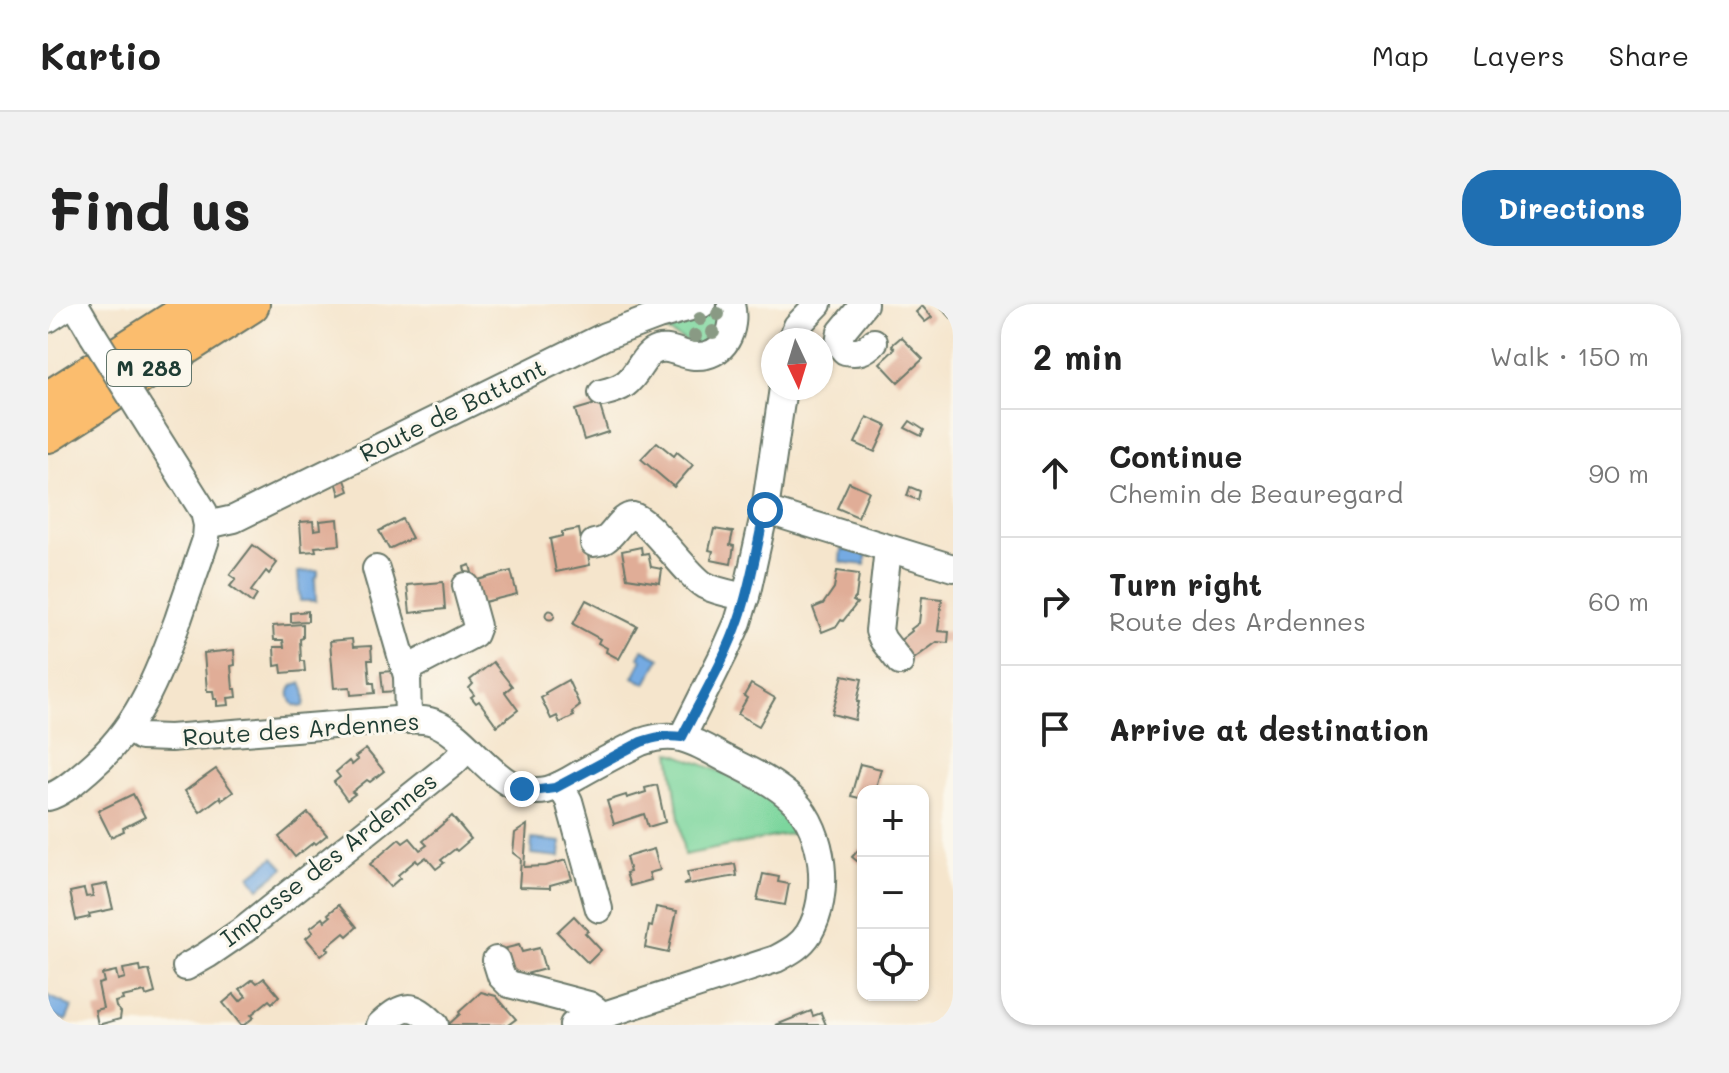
<!DOCTYPE html>
<meta charset="utf-8">
<style>
body{margin:0;font-family:Mali,sans-serif;background:#f2f2f2;color:#222}
.controls{position:absolute;right:24px;bottom:24px;display:grid;overflow:hidden;border-radius:16px;box-shadow:0 2px 6px #0004}
.controls button{width:72px;height:72px;display:grid;place-items:center;padding:0;border:0;border-bottom:2px solid #e0e0e0;background:#fff;color:#222;font:40px sans-serif}
.compass{position:absolute;left:713px;top:24px;width:72px;height:72px;border-radius:50%;background:#fff;box-shadow:0 2px 6px #0004;rotate:176deg}
.stop{position:absolute;width:24px;height:24px;margin:-18px;border:6px solid #1f6fb2;border-radius:50%;background:#fff}
.stop.end{background:#1f6fb2;border-color:#fff;box-shadow:0 2px 8px #0008}
.list{margin:0;padding:0;list-style:none}
h2{display:flex;justify-content:space-between;align-items:center;height:104px;margin:0;padding:0 32px;font-size:34px}
h2 small{font-size:26px;font-weight:400;color:#767676}
.list li{display:grid;grid-template-columns:52px 1fr auto;gap:24px;align-items:center;box-sizing:border-box;height:128px;padding:0 32px;border-top:2px solid #e0e0e0}
.list b{display:block;font-size:30px;white-space:nowrap}
.list p{margin:0;font-size:26px;white-space:nowrap;color:#767676}
.list em{font-size:26px;font-style:normal;color:#767676}
.icon{flex:none;width:44px;height:44px;fill:none;stroke:currentColor;stroke-width:2;stroke-linecap:round;stroke-linejoin:round}
.map{position:relative;flex:none;width:905px;height:721px;overflow:hidden;border-radius:32px}
header{display:flex;align-items:center;gap:48px;box-sizing:border-box;height:112px;padding:0 40px;background:#fff;border-bottom:2px solid #e0e0e0}
header strong{font-size:38px}
nav{display:flex;gap:44px;margin-inline-start:auto;font-size:28px}
.intro{display:flex;align-items:center;justify-content:space-between;box-sizing:border-box;height:192px;padding:0 48px}
h1{margin:0;font-size:56px}
.button{padding:20px 36px;border-radius:32px;background:#1f6fb2;color:#fff;font-size:28px;font-weight:700}
main{display:flex;gap:48px;padding:0 48px}
aside{flex:1;background:#fff;border-radius:32px;box-shadow:0 2px 6px #0004}
.map>svg:first-child{display:block}
</style>
<header>
<strong>Kartio</strong>
<nav><a>Map</a><a>Layers</a><a>Share</a></nav>
</header>
<div class="intro"><h1>Find us</h1><a class="button">Directions</a></div>
<main>
<div class="map">
<svg width="905" height="721" viewBox="0 0 905 721">
<rect width="100%" height="100%" fill="#fbf7ec"/>
<filter id="ink" filterUnits="userSpaceOnUse"><feTurbulence type="fractalNoise" baseFrequency=".0125" numOctaves="2"/><feDisplacementMap in="SourceGraphic" scale="16" xChannelSelector="R" yChannelSelector="G"/><feConvolveMatrix kernelMatrix="1 2 1 2 8 2 1 2 1" color-interpolation-filters="sRGB"/></filter>
<filter id="wash" filterUnits="userSpaceOnUse"><feTurbulence type="fractalNoise" baseFrequency=".006" numOctaves="4" result="noise"/><feDisplacementMap in="SourceGraphic" scale="32" xChannelSelector="R" yChannelSelector="G"/><feGaussianBlur stdDeviation="1.8" result="paint"/><feColorMatrix in="noise" values="0 0 0 0 0 0 0 0 0 0 0 0 0 0 0 0 0 1.4 0 .05"/><feComposite in="paint" operator="in"/></filter>
<g filter="url(#wash)">
<rect width="100%" height="100%" fill="#f5e5cc"/>
<g fill="#7bd69d" stroke="#4d8a68" stroke-width="2">
<polygon points="683,0 665,51 608,22"/>
<path d="M622 448C668 466 724 482 750 528L636 551Z"/>
</g>
<g fill="#75aae2" stroke="#4a748b" stroke-width="2">
<polygon points="793,245 819,248 817,261 792,258"/>
<polygon points="270,267 270,271 267,276 268,297 252,297 250,268"/>
<polygon points="595,345 612,354 598,380 585,373 594,356 591,353"/>
<path d="M253 379C257 384 258 396 256 402L252 403 246 401C239 392 240 380 253 379Z"/>
<polygon points="484,535 513,538 512,553 483,550"/>
<polygon points="226,553 236,564 211,584 202,572"/>
<polygon points="0,692 24,703 18,717 0,708"/>
</g>
<g id="blocks">
<g fill="#e0ad97">
<polygon points="898,0 905,0 905,16 894,4"/>
<polygon points="874,2 884,13 877,18 868,8"/>
<polygon points="853,33 875,55 850,78 832,59 847,45 844,41"/>
<polygon points="551,99 560,128 536,136 527,106"/>
<polygon points="819,113 839,122 827,148 807,139"/>
<polygon points="862,117 876,126 873,132 857,124"/>
<polygon points="609,138 626,152 629,148 645,161 626,183 593,155"/>
<polygon points="296,173 301,187 292,191 288,177"/>
<polygon points="801,178 821,187 810,213 789,204"/>
<polygon points="862,183 872,187 870,196 859,192"/>
<polygon points="290,215 292,241 267,243 268,247 254,248 252,218 265,217 266,226 273,225 272,217"/>
<polygon points="354,215 364,234 341,245 331,227"/>
<polygon points="531,225 534,242 538,241 542,261 508,268 502,235 514,232 514,228"/>
<polygon points="666,225 685,228 682,241 686,242 683,260 663,256 665,247 661,246"/>
<polygon points="205,241 229,259 221,270 218,267 203,287 209,291 204,299 182,282 188,275 182,271"/>
<polygon points="593,243 594,250 600,249 603,263 614,265 612,279 579,274 574,247"/>
<polygon points="422,261 426,277 463,267 469,290 432,299 420,278 416,263"/>
<polygon points="789,267 811,270 808,293 805,297 809,299 795,317 793,316 789,322 774,328 765,304 775,300 786,284"/>
<polygon points="395,278 397,305 362,309 359,281"/>
<polygon points="874,293 894,295 890,327 901,328 900,339 889,338 863,357 849,339 864,327 863,325 871,319"/>
<polygon points="538,296 589,322 571,355 558,348 559,344 550,339 552,335 525,320"/>
<circle cx="502" cy="311" r="4.5"/>
<polygon points="260,307 260,317 243,318 243,309"/>
<polygon points="255,320 255,334 252,335 253,357 256,357 257,367 234,369 233,361 227,362 226,343 236,343 235,336 226,336 225,322"/>
<polygon points="304,335 305,343 323,342 324,356 320,356 322,379 326,379 327,389 303,391 302,383 286,384 282,337"/>
<polygon points="186,346 187,361 183,362 185,385 188,385 189,393 180,394 181,401 169,402 169,395 166,395 165,387 159,387 156,349"/>
<polygon points="445,358 464,382 457,388 470,406 449,422 431,397 428,399 423,393 426,391 421,384 425,380 422,376"/>
<polygon points="345,367 348,387 335,388 333,368"/>
<polygon points="795,371 814,375 809,398 811,398 807,416 784,410"/>
<polygon points="520,376 532,402 524,408 526,412 512,419 509,412 503,415 493,394 498,391 497,389"/>
<polygon points="703,380 727,394 711,422 690,410 699,394 696,392"/>
<polygon points="318,445 336,467 322,478 319,476 304,488 307,490 299,496 286,478 292,473 288,468 301,457 304,461 310,456 307,453"/>
<polygon points="812,460 833,465 827,487 815,487 815,495 803,492"/>
<polygon points="168,465 185,488 174,496 172,493 152,508 137,487"/>
<polygon points="609,481 617,518 600,523 596,510 566,520 559,497 578,491 579,494 598,488 597,484"/>
<polygon points="85,490 97,513 75,524 76,527 63,533 50,507"/>
<polygon points="260,509 279,531 268,540 266,538 247,553 231,533"/>
<polygon points="404,512 423,535 409,547 407,545 393,556 396,559 388,565 378,553 370,559 368,556 350,571 352,574 342,583 322,560 351,535 355,539 362,534 372,546 379,541 375,537"/>
<polygon points="479,521 476,563 498,562 518,556 524,575 502,581 502,584 471,583 473,555 465,549 467,529"/>
<polygon points="812,544 815,547 815,562 804,553"/>
<polygon points="606,545 612,566 601,569 603,576 582,582 578,569 582,568 578,553"/>
<polygon points="687,560 689,572 635,581 641,577 639,568"/>
<polygon points="715,570 731,573 730,578 741,580 737,601 709,596"/>
<polygon points="59,580 65,605 41,610 42,613 28,616 22,588 36,585 38,593 45,592 43,583"/>
<polygon points="291,601 309,623 299,632 296,629 278,644 281,646 273,652 258,634 265,628 262,624 275,614 277,617 283,612 280,610"/>
<polygon points="608,603 629,607 620,649 597,644 601,622 604,623"/>
<polygon points="526,612 540,627 537,629 553,646 540,659 509,628"/>
<polygon points="471,641 474,648 491,644 497,665 459,675 451,646"/>
<polygon points="92,662 93,668 101,666 107,689 98,692 97,688 74,693 75,696 67,698 68,703 73,708 72,715 50,721 47,706 55,704 50,680 56,678 54,670 68,667 70,676 77,674 75,665"/>
<polygon points="216,674 231,692 224,699 221,696 203,711 206,713 196,721 193,721 175,699 186,690 192,697 198,692 192,685 205,675 209,679"/>
<polygon points="433,688 448,692 468,715 460,721 400,721 412,710 411,708"/>
<polygon points="763,707 765,712 773,709 778,721 728,721"/>
</g>
</g>
</g>
<g filter="url(#ink)">
<use href="#blocks" fill-opacity="0" stroke="#6a7869" stroke-width="2"/>
<g fill="none" stroke-linecap="round" stroke-linejoin="round">
<defs>
<g id="minor">
<polyline points="27,0 45,31"/>
<path d="M816 0 793 28 791 40 797 47C810 50 817 47 826 38"/>
<polyline points="0,15 23,0"/>
<polyline points="743,36 749,22 770,0"/>
<path d="M554 89C575 84 581 80 592 62 596 56 599 51 604 48 618 39 632 51 646 52 677 54 689 25 683 0"/>
<polyline points="717,206 905,264"/>
<polyline points="159,221 186,215 557,32 610,12 654,0"/>
<path d="M546 239C550 238 554 238 558 235 566 230 575 211 585 212 601 215 638 270 656 281 669 288 684 290 698 293"/>
<polyline points="840,245 831,327 835,336 852,358"/>
<polyline points="328,265 359,372 360,416"/>
<polyline points="359,372 365,362 426,330 429,322 418,282"/>
<path d="M80 425 93 433 122 434 348 416C360 416 373 414 385 418 426 433 449 496 499 486 511 483 522 476 532 470 552 459 572 448 593 438 630 425 646 438 678 455 702 467 726 478 746 497 777 528 783 592 761 629 753 642 741 648 728 655L525 721"/>
<polyline points="634,433 678,345 690,318 699,288 717,206 735,84"/>
<polyline points="512,481 521,497 551,605"/>
<path d="M0 493C15 489 28 476 40 466 90 424 108 375 130 316 139 289 149 262 158 235L159 221 156 208 93 108"/>
<polyline points="448,656 453,672 461,680 541,701 548,706 550,712"/>
<polyline points="138,663 159,651 197,625 405,459 420,444"/>
<path d="M332 721C356 700 364 697 387 721"/>
</g>
<g id="highway">
<polyline points="0,97 152,0"/>
<polyline points="0,129 202,0"/>
</g>
</defs>
<use href="#minor" stroke="#6a7869" stroke-width="30"/>
<use href="#highway" stroke="#6a7869" stroke-width="42"/>
<use href="#minor" stroke="#fff" stroke-width="26"/>
<use href="#highway" stroke="#fbbd6e" stroke-width="38"/>
<defs>
<polyline id="minor-bridge" points="45,31 93,108"/>
</defs>
<use href="#minor-bridge" stroke="#6a7869" stroke-width="30" stroke-linecap="butt"/>
<use href="#minor-bridge" stroke="#fff" stroke-width="26"/>
</g>
<g fill="#899a84">
<circle cx="670" cy="10" r="7"/>
<circle cx="652" cy="15" r="7"/>
<circle cx="665" cy="28" r="7"/>
<circle cx="647" cy="32" r="7"/>
</g>
</g>
<g fill="none" stroke-linecap="round" stroke-linejoin="round" filter="url(#ink)">
<path stroke="#1f6fb2" stroke-width="10" d="M474 485 484 487 507 484 593 438C607 433 618 431 634 433 653 395 677 356 691 315 703 280 709 242 717 206"/>
</g>
<g text-anchor="middle" stroke-width="6" stroke-linejoin="round" paint-order="stroke">
<rect fill="#fbf7ec" stroke="#61756b" stroke-width="2" x="59" y="46" width="84" height="36" rx="6"/>
<g font-size="22" font-weight="bold" fill="#1f3d34">
<text x="101" y="72">M 288</text>
</g>
<g font-size="24" fill="#1f3d34" stroke="#fbf7ec">
<text transform="translate(405 107) rotate(-26)" y="8">Route de Battant</text>
<text transform="translate(253 426) rotate(-4)" y="8">Route des Ardennes</text>
<text transform="translate(281 556) rotate(-38)" y="8">Impasse des Ardennes</text>
</g>
</g>
</svg>
<div class="controls">
<button>+</button>
<button>−</button>
<button><svg class="icon" aria-label="locate" viewBox="0 0 24 24"><circle cx="12" cy="12" r="6"/><path d="M12 2v4M12 18v4M2 12h4M18 12h4"/></svg></button>
</div>
<svg class="compass" viewBox="-18 -18 36 36"><path d="M0-13l5 13h-10z" fill="#e53935"/><path d="M0 13l5-13h-10z" fill="#767676"/></svg>
<div class="stop" style="left:717px;top:206px"></div>
<div class="stop end" style="left:474px;top:485px"></div>
</div>
<aside>
<h2>2 min<small>Walk · 150 m</small></h2>
<ul class="list">
<li><svg class="icon" aria-label="ahead" viewBox="0 0 24 24"><path d="M12 20V5M6 11l6-6 6 6"/></svg><div><b>Continue</b><p>Chemin de Beauregard</p></div><em>90 m</em></li>
<li><svg class="icon" aria-label="right" viewBox="0 0 24 24"><path d="M7 20v-9h11M14 6l5 5-5 5"/></svg><div><b>Turn right</b><p>Route des Ardennes</p></div><em>60 m</em></li>
<li><svg class="icon" aria-label="arrive" viewBox="0 0 24 24"><path d="M6 21V4h12l-3 4 3 4H6"/></svg><div><b>Arrive at destination</b></div></li>
</ul>
</aside>
</main>
